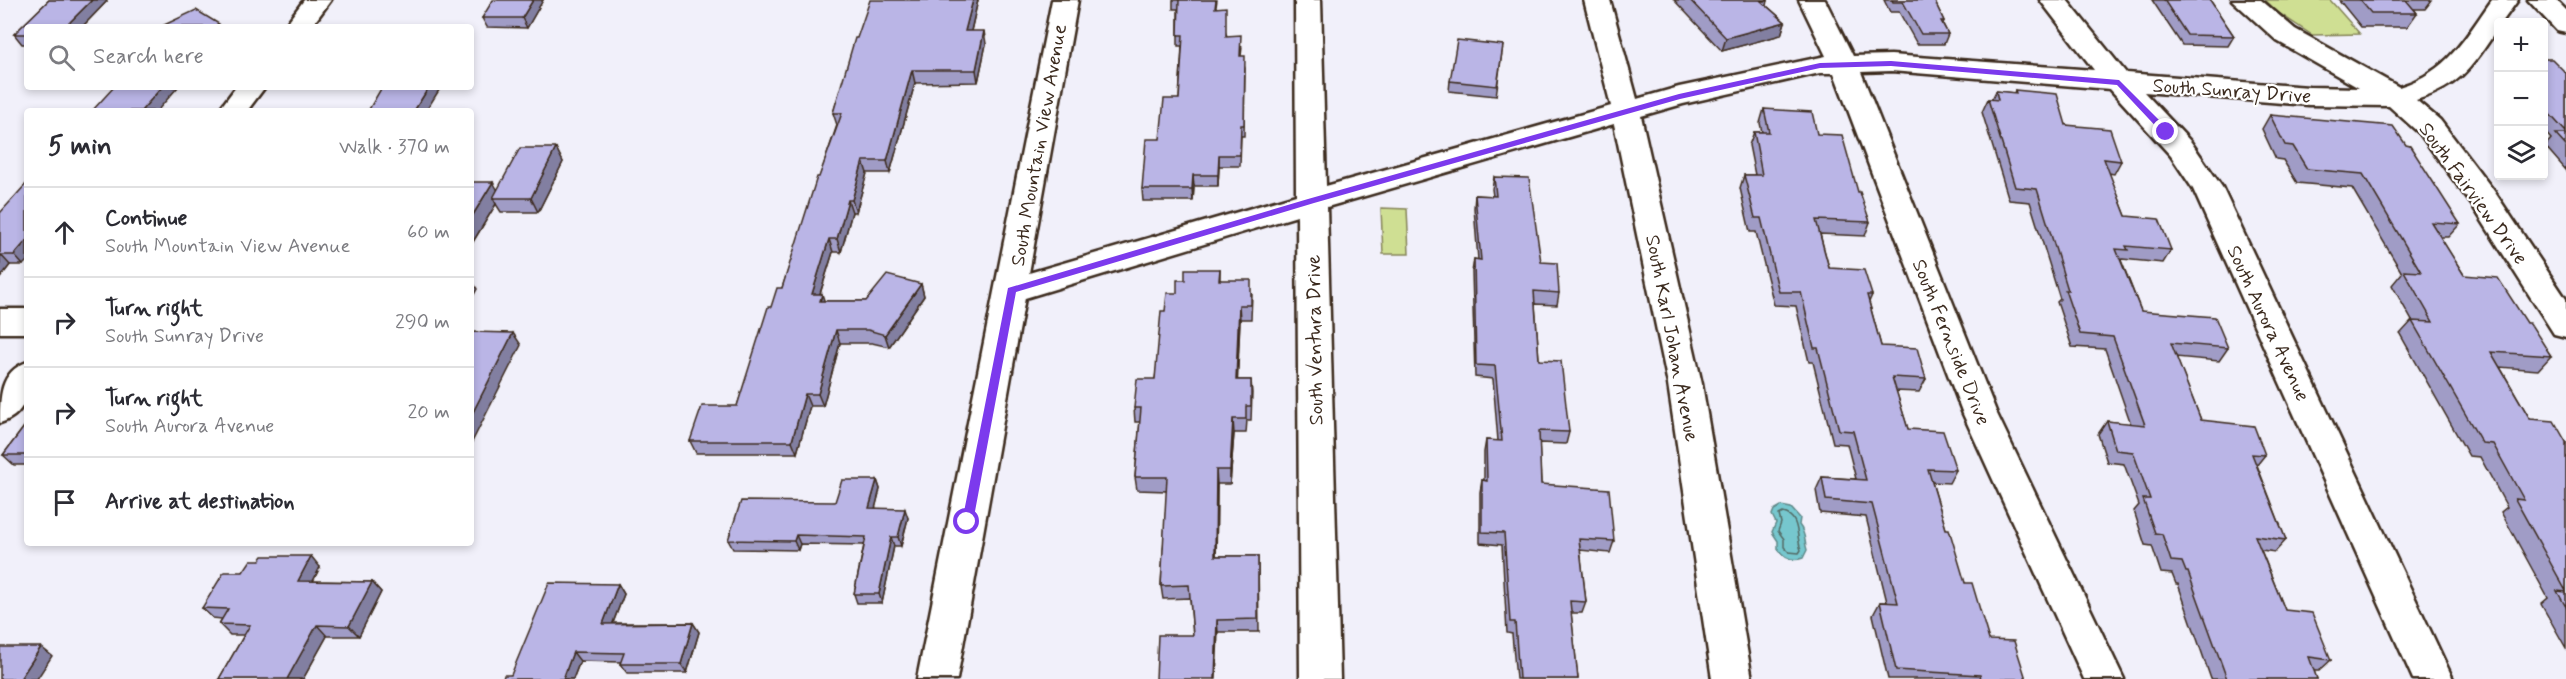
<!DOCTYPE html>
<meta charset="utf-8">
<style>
body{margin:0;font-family:Mynerve,sans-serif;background:#f2f2f3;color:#2b2b33}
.controls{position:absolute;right:18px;top:18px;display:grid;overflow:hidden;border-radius:6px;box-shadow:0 3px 9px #0003}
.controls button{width:54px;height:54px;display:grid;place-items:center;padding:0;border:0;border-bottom:2px solid #e1e1e2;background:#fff;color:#2b2b33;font:30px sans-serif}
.stop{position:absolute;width:18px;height:18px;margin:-14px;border:4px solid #7c3aed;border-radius:50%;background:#fff}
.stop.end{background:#7c3aed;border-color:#fff;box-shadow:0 2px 6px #0008}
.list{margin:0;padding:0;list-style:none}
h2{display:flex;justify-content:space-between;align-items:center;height:78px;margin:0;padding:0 24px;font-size:26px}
h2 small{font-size:20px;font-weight:400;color:#7c7c81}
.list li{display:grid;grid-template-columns:39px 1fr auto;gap:18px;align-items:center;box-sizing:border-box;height:90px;padding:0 24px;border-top:2px solid #e1e1e2}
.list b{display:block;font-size:22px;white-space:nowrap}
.list p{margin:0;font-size:20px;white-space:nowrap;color:#7c7c81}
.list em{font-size:20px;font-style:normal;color:#7c7c81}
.icon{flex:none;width:33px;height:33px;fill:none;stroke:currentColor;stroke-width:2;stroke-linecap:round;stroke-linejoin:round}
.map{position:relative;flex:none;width:2566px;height:679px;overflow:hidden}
.search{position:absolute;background:#fff;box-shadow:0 3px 9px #0003;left:24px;top:24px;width:450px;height:66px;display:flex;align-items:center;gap:15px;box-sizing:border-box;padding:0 21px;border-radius:6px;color:#7c7c81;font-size:22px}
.panel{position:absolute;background:#fff;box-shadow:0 3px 9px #0003;left:24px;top:108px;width:450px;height:438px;border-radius:6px}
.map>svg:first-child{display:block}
</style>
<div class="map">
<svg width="2566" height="679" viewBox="0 0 2566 679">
<rect width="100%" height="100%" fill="#f1f0fa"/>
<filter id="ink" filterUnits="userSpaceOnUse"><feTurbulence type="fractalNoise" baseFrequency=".0167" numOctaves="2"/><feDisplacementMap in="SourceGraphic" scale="12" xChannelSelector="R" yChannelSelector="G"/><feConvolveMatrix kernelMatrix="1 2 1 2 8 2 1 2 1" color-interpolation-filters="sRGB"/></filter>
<g filter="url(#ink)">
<g fill="#cfdf93" stroke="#858458" stroke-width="1.5">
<polygon points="2265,0 2330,0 2360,34 2312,35 2279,13"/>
<polygon points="1381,208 1407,209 1409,254 1383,254"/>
</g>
<path fill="#76c7ce" stroke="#5e8888" stroke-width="1.5" d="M1781 506 1791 508 1800 518 1799 525C1806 533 1804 541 1807 550L1803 558C1792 562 1784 558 1778 549V541L1772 532 1776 523 1772 515 1774 510Z"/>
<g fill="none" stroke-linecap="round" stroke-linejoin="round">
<path stroke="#536964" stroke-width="1.5" d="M1783 513C1800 516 1796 537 1801 550L1799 553 1789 552 1784 547V539L1778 531 1781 523 1779 515Z"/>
<defs>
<g id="minor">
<polygon points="304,0 331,0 311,27 284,27"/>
<path d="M1052 0H1078L1029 273 1296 195 1295 0H1321L1326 186 1611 106 1584 0H1610L1637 99 1679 87 1826 56 1799 0H1825L1853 56 1891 55 2094 70 2040 0H2067L2126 73 2309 87 2359 88 2277 41 2232 0H2261L2295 29 2399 87C2448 72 2464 39 2492 0H2518L2502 22H2498V28C2473 65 2462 86 2416 100L2440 120 2494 191 2566 299V337L2554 334 2472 205 2420 134 2389 106 2309 105 2144 92 2191 142 2222 187 2453 679H2413L2193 189 2171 156 2110 89 1891 71 1861 72 1997 414 2124 679H2084L1963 414 1834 73H1820L1683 104 1641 116 1702 384 1752 679H1712L1668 384 1614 124 1327 207 1340 679H1300L1297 216 1025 298 957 679H917Z"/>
<polygon points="236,87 265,87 247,111 218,111"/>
<rect x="0" y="309" width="27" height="24"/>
<path d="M27 362C27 389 31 413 0 423 0 396 0 372 27 362Z"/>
</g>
<polygon id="major" points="2528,0 2556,0 2566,10 2566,33 2557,31"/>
</defs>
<use href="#minor" stroke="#3b2a1e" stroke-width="5"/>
<use href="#major" stroke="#3b2a1e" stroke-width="5"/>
<use href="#minor" fill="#fff" fill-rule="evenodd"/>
<use href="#major" fill="#fff" fill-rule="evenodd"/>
</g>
<g fill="#a09cc6" stroke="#3b2a1e" stroke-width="1.5">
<polygon points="49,0 106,0 107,1 82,27 27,27 27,44 22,44 14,34"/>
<polygon points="543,0 527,28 487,27 482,18"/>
<polygon points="978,0 971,31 986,44 978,82 915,83 890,173 867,173 856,212 852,212 841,252 833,252 820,294 824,301 866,301 921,284 924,296 889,347 872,343 840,343 823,406 810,406 797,453 696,453 690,441 737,406 771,307 782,288 837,125 833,113 857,38"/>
<polygon points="1173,0 1217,0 1216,7 1227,36 1242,47 1241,56 1245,68 1244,136 1241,136 1240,166 1219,166 1218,186 1194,186 1193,201 1143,201 1142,189 1160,139 1179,99 1182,46 1178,46 1178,9 1173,9"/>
<polygon points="1674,0 1768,0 1767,6 1785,22 1781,35 1722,51"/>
<polygon points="1884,0 1934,0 1944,21 1943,24 1948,34 1944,44 1917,44 1899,12 1890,12"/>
<polygon points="2152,0 2210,0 2234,36 2228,46 2182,45"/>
<polygon points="2339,0 2432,0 2425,9 2414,9 2417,13 2407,27 2361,27"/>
<polygon points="1503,45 1496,96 1449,91 1450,81"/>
<polygon points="2544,59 2566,73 2566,170 2545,146 2551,139 2544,131"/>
<polygon points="2015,90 2121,161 2114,174 2109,173 2126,216 2171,250 2163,263 2122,259 2121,260 2141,311 2228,348 2219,361 2176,357 2201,420 2265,455 2257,465 2286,540 2275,552 2261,550 2285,610 2331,660 2319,671 2314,671 2317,679 2211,679 2178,584 2176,584 2172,574 2161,573 2152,546 2145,545 2134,511 2139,505 2124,464 2107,462 2098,434 2107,421 2131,424 2105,349 2072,347 2057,302 2060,299 2030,202 2009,200 1982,112 1988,99 1992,99 1996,91 2014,93"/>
<polygon points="1764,109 1817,134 1858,192 1870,222 1865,236 1820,234 1829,268 1872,295 1869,302 1881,346 1926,379 1919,392 1896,391 1908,429 1956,470 1949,483 1932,482 1946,529 1965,583 1989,640 2026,679 1888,679 1873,615 1880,602 1887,602 1866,517 1820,513 1816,490 1822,477 1856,479 1847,444 1833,443 1813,362 1809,362 1796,306 1774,305 1756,232 1750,232 1740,188 1744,175 1755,175 1749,145 1754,132 1762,132 1760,123"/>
<polygon points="2270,115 2460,224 2448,237 2440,237 2464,275 2527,323 2551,356 2538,370 2500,367 2530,419 2566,442 2566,648 2541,604 2548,598 2501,512 2507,507 2480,457 2469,456 2400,334 2412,321 2392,285 2402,273 2352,188 2297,183 2283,160 2276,159 2262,129"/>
<polygon points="556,148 563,162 538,212 501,212 496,204 471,245 471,182 498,189"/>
<polygon points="1494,177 1541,262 1559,293 1557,305 1535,304 1539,360 1569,432 1566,444 1539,443 1541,484 1614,541 1610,553 1580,550 1586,602 1582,613 1571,613 1578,679 1516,679 1512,634 1507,633 1502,545 1480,543 1480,492 1482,480 1484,481 1484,452 1486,440 1498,441 1493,379 1475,377 1472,272 1474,259 1478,260 1474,208 1475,195 1493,196 1492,189"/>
<polygon points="0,213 23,265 10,265 0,278"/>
<polygon points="1220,269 1220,280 1252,294 1251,319 1240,319 1237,380 1251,380 1252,393 1251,420 1247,420 1246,433 1234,433 1230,484 1217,484 1216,556 1258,556 1259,632 1218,632 1193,635 1190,598 1163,599 1161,586 1167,491 1137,490 1135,477 1140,422 1135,422 1134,408 1155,379 1165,311 1177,293 1185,280"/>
<polygon points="27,423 27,465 14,465 3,455"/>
<polygon points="877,480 880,489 875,508 908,518 901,546 894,546 882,603 857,603 854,594 864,545 800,544 798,550 733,549 728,540 835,502"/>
<polygon points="260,560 320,567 313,581 372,582 381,592 359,636 327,636 303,679 219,679 244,635 230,635 219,624 222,619 213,618 202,608 243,572"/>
<polygon points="618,584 624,594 613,623 693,623 699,632 687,673 627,673 620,664 621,662 580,661 573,679 503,679 511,675"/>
</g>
<g fill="#827fa1" stroke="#3b2a1e" stroke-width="1.5">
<polygon points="92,0 106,0 107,1 82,27 65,27"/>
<polygon points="533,0 543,0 527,28 522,18"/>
<polygon points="973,0 978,0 968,44 965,31"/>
<polygon points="1785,22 1781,35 1722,51 1726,38"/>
<polygon points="984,31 986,44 978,82 976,70"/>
<polygon points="912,70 915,83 890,173 887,161"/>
<polygon points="162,87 178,87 157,111 141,111"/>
<polygon points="429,87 441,87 426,111 414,111"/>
<polygon points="556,148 563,162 538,212 531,198"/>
<polygon points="1219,155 1219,166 1218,186 1218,175"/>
<polygon points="863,161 867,173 856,212 852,200"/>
<polygon points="1193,175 1194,186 1193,201 1192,189"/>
<polygon points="493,182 501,196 493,198 496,204 471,245 471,218"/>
<polygon points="848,200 852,212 841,252 837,239"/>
<polygon points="829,239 833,252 816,306 812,294"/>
<polygon points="27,240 27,261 23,265 14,255"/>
<polygon points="1,255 10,265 0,278 0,256"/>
<polygon points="471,279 477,289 471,300"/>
<polygon points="921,284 924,296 889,347 885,335"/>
<polygon points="822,294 826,306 820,301"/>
<polygon points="1239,305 1240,319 1237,393 1236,380"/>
<polygon points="836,330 840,343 823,406 818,394"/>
<polygon points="513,333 521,345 472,442 471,441 471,416"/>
<polygon points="805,394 810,406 797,453 792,441"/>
<polygon points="1233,419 1234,433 1230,484 1230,470"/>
<polygon points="1216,470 1217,484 1216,570 1215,556"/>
<polygon points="877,480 880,489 873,517 869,508"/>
<polygon points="905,509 908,518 901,546 898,537"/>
<polygon points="796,535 800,544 798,550 794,541"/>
<polygon points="891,537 894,546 882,603 879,594"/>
<polygon points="311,556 320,567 308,591 298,581"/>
<polygon points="372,582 381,592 359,636 349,626"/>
<polygon points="618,584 624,594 609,633 603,624"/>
<polygon points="1217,620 1218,632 1216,679 1215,679"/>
<polygon points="693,623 699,632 687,673 681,664"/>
<polygon points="317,625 327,636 303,679 287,679"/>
<polygon points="41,647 52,656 37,679 20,679"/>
<polygon points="573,652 580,661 573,679 563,679"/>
</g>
<g fill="#bab5e6" stroke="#3b2a1e" stroke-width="1.5">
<polygon points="49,0 92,0 65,27 27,27 27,34 14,34"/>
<polygon points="493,0 533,0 522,18 482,18"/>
<polygon points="870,0 973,0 965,31 984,31 976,70 912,70 887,161 863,161 852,200 848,200 837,239 829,239 812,294 822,294 820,301 866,301 887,275 921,284 885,335 868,330 836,330 818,394 805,394 792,441 690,441 702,406 737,406 768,307 771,307 777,288 782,288 817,177 819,177 842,113 833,113 855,38 857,38"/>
<polygon points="1179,0 1216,0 1215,8 1226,7 1226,36 1241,35 1240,56 1245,56 1244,125 1241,125 1240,155 1219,155 1218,175 1193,175 1192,189 1142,189 1146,139 1160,139 1164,99 1179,99 1183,35 1178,35"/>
<polygon points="1690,0 1768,0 1768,1 1761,1 1785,22 1726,38"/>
<polygon points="1892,0 1934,0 1944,21 1941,21 1948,34 1921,34 1903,2 1893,2"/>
<polygon points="2164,0 2210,0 2234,36 2187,35"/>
<polygon points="2360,0 2406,0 2417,13 2371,13"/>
<polygon points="196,10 219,24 214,27 160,27"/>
<polygon points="1457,40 1503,45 1497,86 1450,81"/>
<polygon points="2544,59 2552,59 2566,73 2566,132 2544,108"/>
<polygon points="114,87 162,87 141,111 92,111"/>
<polygon points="382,87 429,87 414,111 368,111"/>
<polygon points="2015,90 2057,94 2066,125 2110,129 2121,161 2104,159 2126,216 2159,219 2171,250 2126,246 2128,250 2116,249 2141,311 2215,317 2228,348 2171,343 2201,420 2254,426 2265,455 2252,454 2286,540 2255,536 2285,610 2312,613 2331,660 2309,657 2317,679 2227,679 2188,572 2186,572 2182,562 2171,561 2162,534 2155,533 2143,499 2150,499 2133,452 2116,450 2107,421 2145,425 2113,337 2080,334 2065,290 2068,290 2037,189 2015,187 1988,99 1998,100 1996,91 2016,93"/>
<polygon points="1764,109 1812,112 1817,134 1842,135 1858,192 1860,192 1870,222 1816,220 1829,268 1864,270 1872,295 1867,295 1881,346 1917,348 1926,379 1892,377 1908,429 1943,431 1956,470 1928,469 1946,529 1949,529 1965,583 1972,583 1989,640 2014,641 2026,679 1981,679 1980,675 1896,670 1880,602 1898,603 1872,504 1826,500 1822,477 1866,480 1853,431 1839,430 1818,348 1814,348 1801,292 1779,292 1761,218 1755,218 1744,175 1762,175 1754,132 1769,132"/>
<polygon points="2270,115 2393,126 2406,145 2410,146 2460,224 2431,222 2464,275 2498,278 2527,323 2530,323 2551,356 2491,352 2530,419 2554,421 2566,442 2566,591 2515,499 2524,500 2493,444 2482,443 2412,321 2433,322 2404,271 2421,272 2363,174 2307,169 2293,146 2285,145"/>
<polygon points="2555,134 2566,134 2566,146"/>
<polygon points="520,148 556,148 531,198 493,198"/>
<polygon points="1494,177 1529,178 1541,262 1557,263 1559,293 1534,291 1539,360 1561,361 1569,432 1539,431 1541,484 1609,489 1614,541 1579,539 1586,602 1570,601 1578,679 1519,679 1515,622 1510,622 1504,533 1482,532 1482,480 1487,481 1486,440 1502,441 1495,366 1476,365 1474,259 1481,260 1475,195 1496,196"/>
<polygon points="471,182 493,182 471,218"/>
<polygon points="27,183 27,240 14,255 1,255 0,256 0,213"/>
<polygon points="1185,269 1220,269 1219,280 1251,280 1251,305 1239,305 1236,380 1251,380 1251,406 1246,406 1246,419 1233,419 1230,470 1216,470 1215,556 1258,556 1258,619 1217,620 1215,679 1156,679 1158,635 1193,635 1189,585 1161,586 1167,477 1135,477 1141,408 1134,408 1137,379 1155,379 1161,311 1165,311 1167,293 1177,293 1177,280 1185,280"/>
<polygon points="471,332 513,333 471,416"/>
<polygon points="27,423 27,455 3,455"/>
<polygon points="842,480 877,480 869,508 905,509 898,537 891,537 879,594 854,594 866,537 796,535 794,541 728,540 741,501 835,502"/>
<polygon points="263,556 311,556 298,581 372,582 349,626 317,625 287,679 219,679 250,625 219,624 228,609 202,608 224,572 243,572 251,560 260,560"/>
<polygon points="549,583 618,584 603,624 693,623 681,664 620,664 624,653 573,652 563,679 503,679 504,675 511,675"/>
<polygon points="2557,591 2566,592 2566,607"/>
<polygon points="0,647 41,647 20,679 0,679"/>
</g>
</g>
<polygon fill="#7c3aed" points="1891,61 2119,80 2171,132 2163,134 2117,85 1891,66 1820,68 1680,99 1314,203 1016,292 973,522 967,527 962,522 1008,288 1308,199 1679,94 1820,63"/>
<g text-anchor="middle" stroke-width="4.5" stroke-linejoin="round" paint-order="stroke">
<g font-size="20" fill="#3b2a1e" stroke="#fff">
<text transform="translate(2232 90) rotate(4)" y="7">South Sunray Drive</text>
<text transform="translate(1038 145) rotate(-80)" y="7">South Mountain View Avenue</text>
<text transform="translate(2474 193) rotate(54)" y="7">South Fairview Drive</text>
<text transform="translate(2269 323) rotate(65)" y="7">South Aurora Avenue</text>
<text transform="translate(1673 338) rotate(79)" y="7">South Karl Johan Avenue</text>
<text transform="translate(1314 340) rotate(-91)" y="7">South Ventura Drive</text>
<text transform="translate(1952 342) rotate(68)" y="7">South Fernside Drive</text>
</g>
</g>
</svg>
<div class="controls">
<button>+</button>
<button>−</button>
<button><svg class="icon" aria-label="layers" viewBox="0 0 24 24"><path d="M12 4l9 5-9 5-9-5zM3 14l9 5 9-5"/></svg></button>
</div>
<div class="stop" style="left:967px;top:522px"></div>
<div class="stop end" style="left:2166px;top:132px"></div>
<div class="search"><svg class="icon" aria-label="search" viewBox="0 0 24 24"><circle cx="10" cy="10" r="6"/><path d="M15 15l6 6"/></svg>Search here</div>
<section class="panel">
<h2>5 min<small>Walk · 370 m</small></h2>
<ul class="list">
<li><svg class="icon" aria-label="ahead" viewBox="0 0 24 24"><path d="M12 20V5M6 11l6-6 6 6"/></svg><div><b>Continue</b><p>South Mountain View Avenue</p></div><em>60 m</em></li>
<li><svg class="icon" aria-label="right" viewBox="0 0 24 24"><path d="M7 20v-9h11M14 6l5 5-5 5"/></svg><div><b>Turn right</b><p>South Sunray Drive</p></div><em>290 m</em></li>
<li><svg class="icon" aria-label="right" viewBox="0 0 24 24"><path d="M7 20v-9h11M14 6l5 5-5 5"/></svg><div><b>Turn right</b><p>South Aurora Avenue</p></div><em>20 m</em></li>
<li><svg class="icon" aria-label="arrive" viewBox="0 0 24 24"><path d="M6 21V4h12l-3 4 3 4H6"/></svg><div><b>Arrive at destination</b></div></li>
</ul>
</section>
</div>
